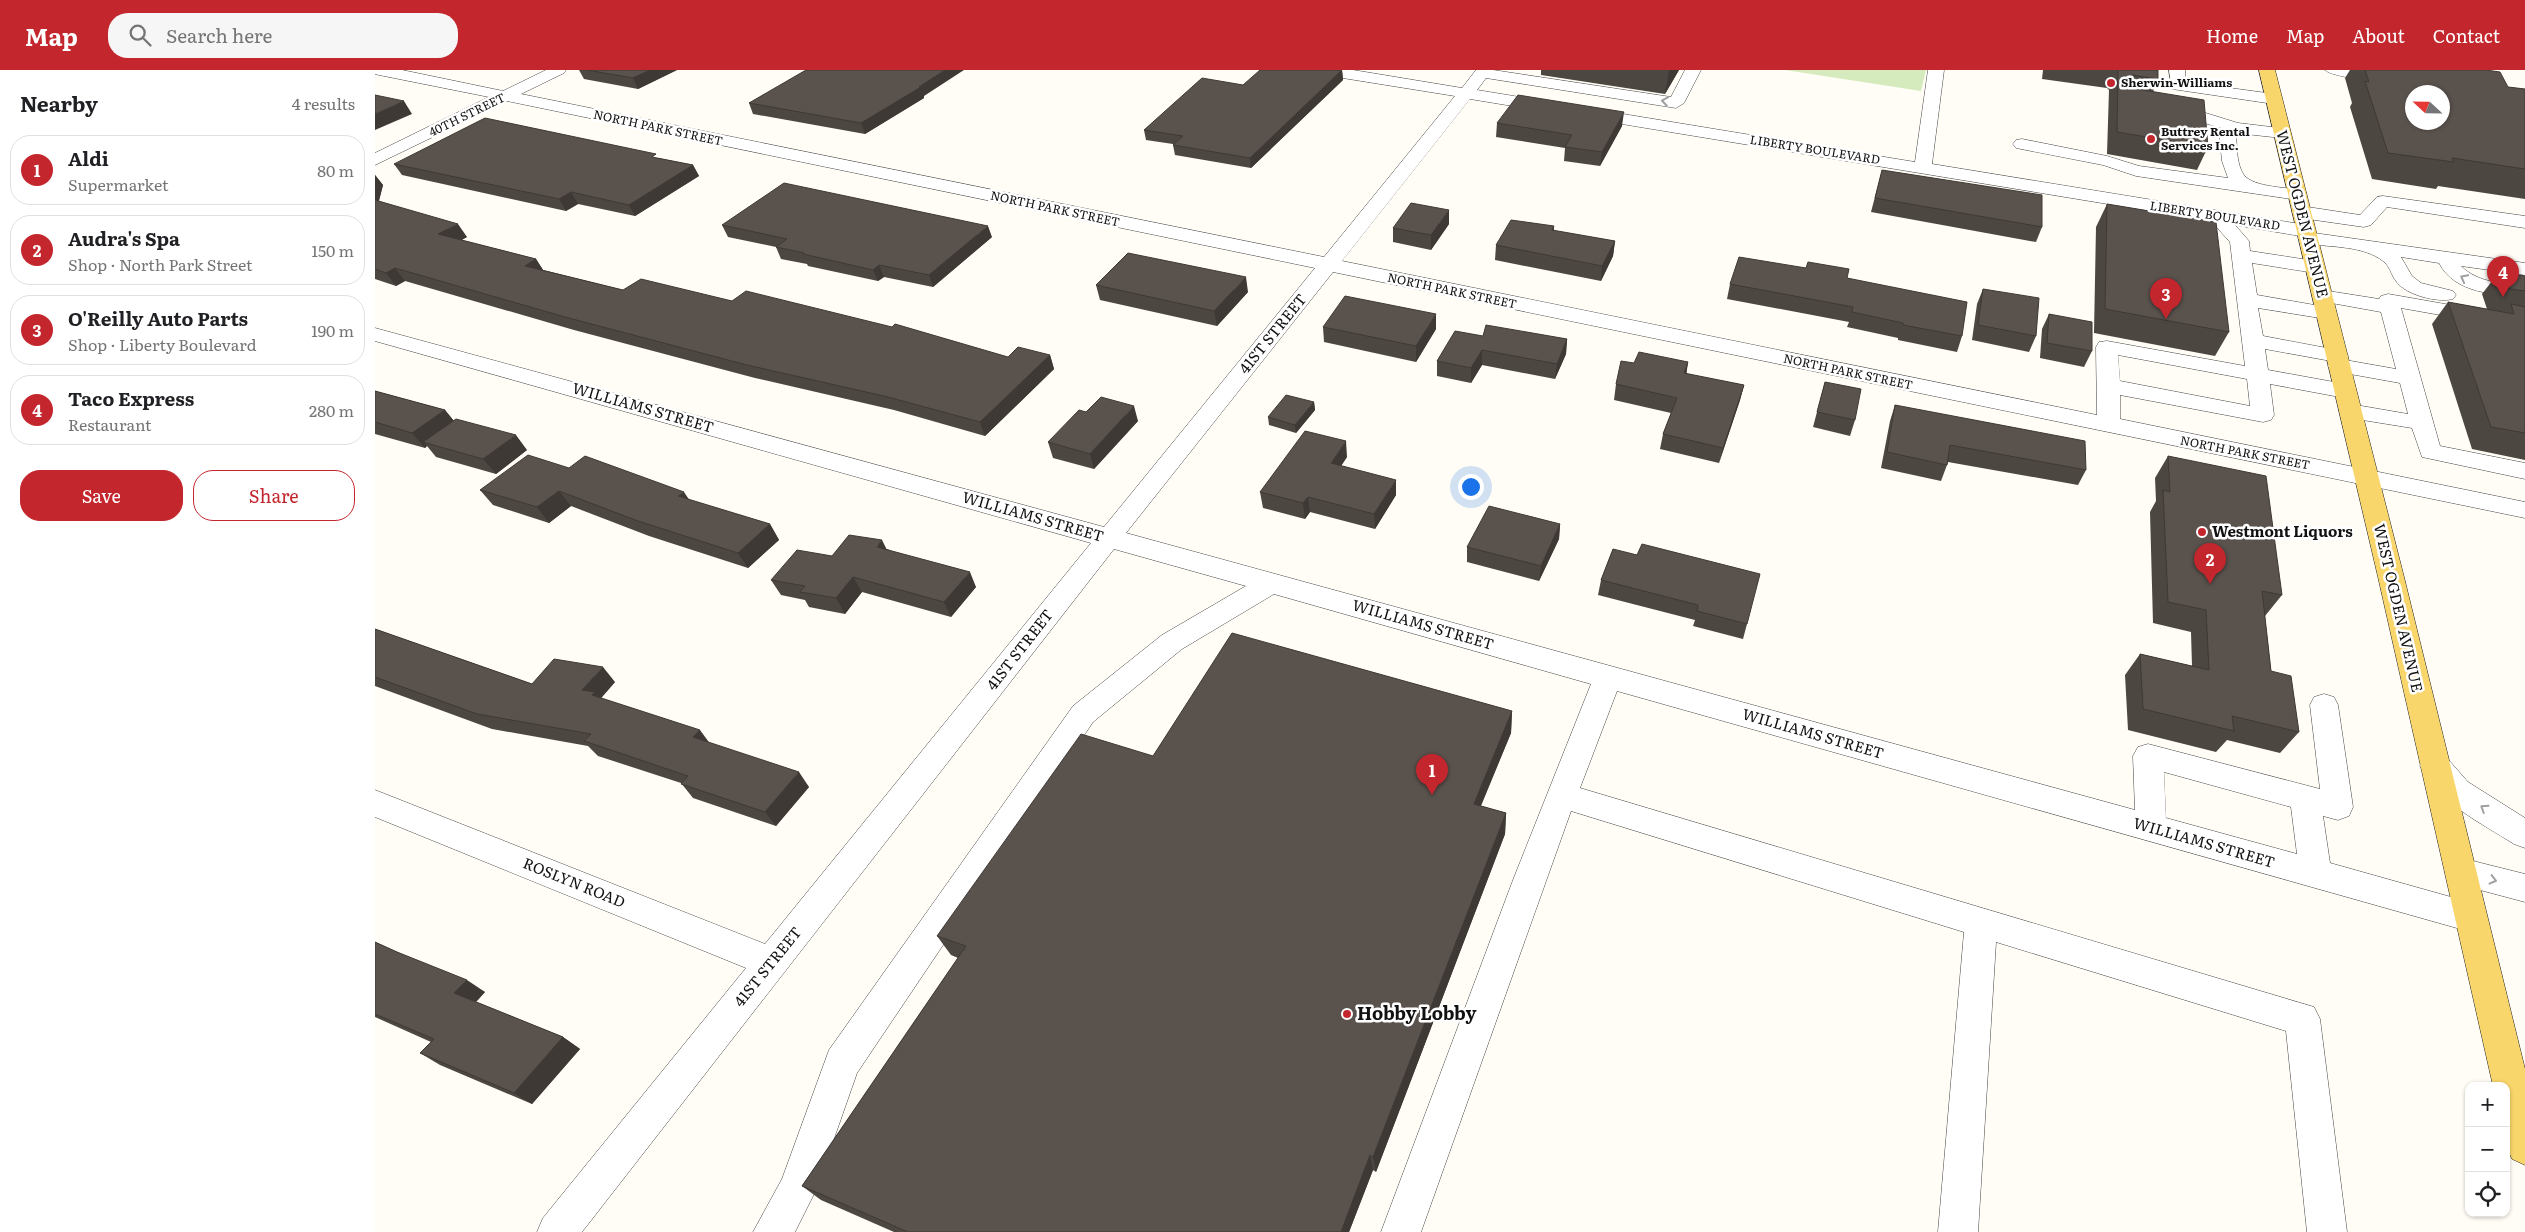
<!DOCTYPE html>
<meta charset="utf-8">
<style>
body{margin:0;font-family:Literata,serif;background:#f6f6f6;color:#202124}
.controls{position:absolute;right:15px;bottom:15px;display:grid;overflow:hidden;border-radius:10px;box-shadow:0 1px 4px #0004}
.controls button{width:45px;height:45px;display:grid;place-items:center;padding:0;border:0;border-bottom:1px solid #e0e0e0;background:#fff;color:#202124;font:25px sans-serif}
.compass{position:absolute;left:2030px;top:15px;width:45px;height:45px;border-radius:50%;background:#fff;box-shadow:0 1px 4px #0004;rotate:292deg}
.you{position:absolute;left:1095px;top:416px;width:18px;height:18px;margin:-12px;border:4px solid #fff;border-radius:50%;background:#1a73e8;box-shadow:0 0 0 8px #1a73e833}
.badge{display:grid;place-items:center;width:32px;height:32px;border-radius:50%;background:#c4262e;color:#fff;font-size:16px;font-weight:700}
.pin{position:absolute;translate:-50% -41px;filter:drop-shadow(0 1px 2px #0008)}
.pin::after{content:'';position:absolute;top:26px;width:18px;height:15px;background:inherit;clip-path:polygon(0 0,100% 0,50% 100%)}
.list{margin:0;padding:0;list-style:none}
h2{display:flex;justify-content:space-between;align-items:center;height:65px;margin:0;padding:0 20px;font-size:21px}
h2 small{font-size:16px;font-weight:400;color:#757577}
.list li{display:grid;grid-template-columns:32px 1fr auto;gap:15px;align-items:center;box-sizing:border-box;height:70px;margin:0 10px 10px;padding:0 10px;border:1px solid #e0e0e0;border-radius:20px}
.list b{display:block;font-size:19px;white-space:nowrap}
.list p{margin:0;font-size:16px;white-space:nowrap;color:#757577}
.list em{font-size:16px;font-style:normal;color:#757577}
.actions{display:flex;gap:10px;padding:15px 20px}
.actions a{flex:1;padding:11px 0;border:1px solid #c4262e;border-radius:20px;text-align:center;font-size:18px;color:#c4262e}
.actions .main{background:#c4262e;color:#fff}
.icon{flex:none;width:28px;height:28px;fill:none;stroke:currentColor;stroke-width:2;stroke-linecap:round;stroke-linejoin:round}
.map{position:relative;flex:none;width:2150px;height:1162px;overflow:hidden}
header{display:flex;align-items:center;gap:30px;box-sizing:border-box;height:70px;padding:0 25px;background:#c4262e;color:#fff}
header strong{font-size:24px}
nav{display:flex;gap:28px;margin-inline-start:auto;font-size:18px}
.search{width:350px;height:45px;background:#f6f6f6;display:flex;align-items:center;gap:12px;box-sizing:border-box;padding:0 18px;border-radius:20px;color:#757577;font-size:19px}
main{display:flex}
aside{flex:1;background:#fff}
.map>svg:first-child{display:block}
</style>
<header>
<strong>Map</strong>
<div class="search"><svg class="icon" aria-label="search" viewBox="0 0 24 24"><circle cx="10" cy="10" r="6"/><path d="M15 15l6 6"/></svg>Search here</div>
<nav><a>Home</a><a>Map</a><a>About</a><a>Contact</a></nav>
</header>
<main>
<aside>
<h2>Nearby<small>4 results</small></h2>
<ul class="list">
<li><span class="badge">1</span><div><b>Aldi</b><p>Supermarket</p></div><em>80 m</em></li>
<li><span class="badge">2</span><div><b>Audra's Spa</b><p>Shop · North Park Street</p></div><em>150 m</em></li>
<li><span class="badge">3</span><div><b>O'Reilly Auto Parts</b><p>Shop · Liberty Boulevard</p></div><em>190 m</em></li>
<li><span class="badge">4</span><div><b>Taco Express</b><p>Restaurant</p></div><em>280 m</em></li>
</ul>
<div class="actions"><a class="main">Save</a><a>Share</a></div>
</aside>
<div class="map">
<svg width="2150" height="1162" viewBox="0 0 2150 1162">
<rect width="100%" height="100%" fill="#fffdf5"/>
<polygon fill="#d5ebbd" points="1410,0 1551,0 1546,21"/>
<g fill="none" stroke-linecap="round" stroke-linejoin="round">
<defs>
<g id="minor">
<path d="M0 0H27L128 21 171 0H191L189 3 146 24 949 187 1080 26 949 5 941 0H978L1087 18 1101 0H1118L1296 27 1310 0H1326L1309 33 1301 38 1111 8 1102 20 1540 92 1553 0H1569L1557 94 1931 155 1938 157 1940 161 1939 163 2150 193V205L2086 196C2103 213 2127 213 2150 216V228C2120 224 2080 224 2064 193L2026 187 2037 206 2046 213 2078 221 2081 225 2078 229C2063 233 2030 225 2021 211 2016 205 2015 196 2008 191 1989 176 1957 177 1933 174L1926 172 1923 168 1925 166 1860 155 1874 171 1875 181 1940 191 1947 193 1950 197 1947 201 1940 203 1877 193 1882 225 1951 237 1958 239 1961 243 1958 247 1951 249 1883 238 1888 266 1962 280 1970 281 1973 286 1970 290 2021 299 2006 242 1940 230 1937 226 1940 222 1947 220 2004 229 2006 226 2013 224 2150 248V260L2026 238 2065 376 2150 393V409L2047 387 2037 358 1975 348 1967 346 1964 341 1967 336 1975 334 2033 344 2025 313 1964 302 1956 301 1953 296 1956 291 1890 279 1893 300 1970 314 1978 316 1981 321 1978 326 1970 328 1895 314 1899 345 1896 350 1888 352 1745 325V349L2150 432V448L958 202 751 463 1760 740 1758 686 1763 677 1773 674 1945 719 1935 635 1939 627 1949 624 1959 627 1963 635 1978 737 1974 746 1963 750 1948 746 1955 793 2108 836 2112 847 2108 858 2096 862 1242 621 1205 718 1939 937 1945 949 1972 1162H1932L1911 961 1621 872 1603 1162H1563L1589 862 1196 741 1046 1162H1006L1138 810 1216 614 899 524 807 579 718 652 482 1003 441 1120 420 1162H378L407 1109 454 980 698 636 787 565 871 516 739 479 207 1162H162L168 1148 371 898 0 747V720L390 874 716 473 0 271V258L729 457 940 198 132 31 0 95V83L114 27 4 5 0 4ZM1095 29 1836 151 1855 172 1870 296 1732 271 1724 272 1721 277 1722 345 967 191ZM1743 285 1872 309 1875 336 1745 311ZM1789 702 1916 737 1922 784 1791 748Z"/>
<polygon points="1794,0 1810,0 1811,12 1899,24 1907,29 1899,34 1797,19"/>
<path d="M1950 0H1994L2017 4 2019 7C2014 15 1955 7 1950 0Z"/>
<path d="M1793 36 1821 40 1863 53 1913 59 1915 63 1913 67 1907 68 1861 63C1862 75 1861 94 1869 105 1879 118 1914 117 1929 121L1932 125 1929 129 1923 130 1761 106 1728 95 1641 78 1638 74 1641 70 1647 69 1732 86 1764 96 1853 108 1847 91 1844 61 1846 58 1819 50 1787 44 1785 41 1787 38Z"/>
<polygon points="2008,126 2150,146 2150,158 2012,137 1996,155 1989,157 1926,148 1919,146 1917,142 1919,138 1926,136 1985,145 2002,127"/>
<path d="M2060 684 2071 687 2093 712 2150 748V778L2139 774C2106 753 2064 733 2045 696L2049 687Z"/>
<polygon points="2086,788 2150,804 2150,832 2075,812 2070,802 2075,792"/>
</g>
<polygon id="major" points="1884,0 1900,0 2029,507 2150,999 2150,1095 2137,1089 2131,1076 2131,1016 2118,1016 2003,507"/>
</defs>
<use href="#minor" stroke="#444" stroke-width="1"/>
<use href="#major" stroke="#222" stroke-width="1"/>
<use href="#minor" fill="#fff" fill-rule="evenodd"/>
<use href="#major" fill="#f9d66b" fill-rule="evenodd"/>
</g>
<g fill="#4d4742">
<polygon points="204,0 302,0 263,19 209,9"/>
<polygon points="967,0 968,10 876,98 800,85 798,75 798,74 771,70 769,60 868,15"/>
<polygon points="1166,0 1304,0 1290,24 1166,5"/>
<polygon points="1668,0 1783,0 1783,9 1778,22 1833,77 1822,100 1732,84 1734,20 1732,18 1667,9"/>
<polygon points="1975,0 2111,0 2133,17 2150,19 2150,129 2063,116 2061,119 1997,109 1975,37 1977,33 1970,8"/>
<polygon points="549,26 549,28 490,64 378,44 374,33"/>
<polygon points="1122,53 1247,56 1225,96 1189,91 1190,78 1121,67"/>
<polygon points="283,88 318,95 324,106 260,146 203,134 191,141 27,105 19,94"/>
<polygon points="1507,100 1667,157 1661,172 1496,142"/>
<polygon points="0,105 8,115 4,131 92,167 86,170 161,189 168,200 248,220 357,231 633,287 675,285 679,299 610,366 519,340 380,308 199,260 30,211 21,216 0,209"/>
<polygon points="1732,134 1854,262 1840,286 1719,263 1721,157"/>
<polygon points="1074,154 1056,180 1018,172 1018,158"/>
<polygon points="347,155 617,167 558,217 509,207 503,211 433,196 432,194 406,189 401,177 353,167"/>
<polygon points="1179,156 1179,161 1240,171 1238,186 1226,211 1120,190 1121,175"/>
<polygon points="2124,202 2150,206 2150,390 2097,379 2057,254 2073,232 2112,239 2107,224"/>
<polygon points="1472,208 1587,266 1582,282 1523,270 1523,268 1472,257 1474,252 1352,229 1355,214"/>
<polygon points="721,215 873,222 842,256 725,230"/>
<polygon points="1608,219 1661,266 1654,282 1597,270 1602,234"/>
<polygon points="1674,244 1717,281 1709,297 1665,288 1667,259"/>
<polygon points="948,257 1061,259 1041,292 949,272"/>
<polygon points="1108,266 1192,269 1191,284 1180,309 1107,295 1096,313 1062,306 1062,291"/>
<polygon points="1313,292 1311,304 1369,315 1365,330 1344,393 1285,379 1288,364 1296,343 1239,330 1241,314 1259,293"/>
<polygon points="1450,312 1480,350 1475,366 1438,357"/>
<polygon points="0,321 70,340 79,351 152,380 121,404 61,387 52,376 50,378 0,364"/>
<polygon points="939,332 940,340 921,363 894,355 893,347"/>
<polygon points="1520,335 1711,400 1703,415 1573,392 1572,395 1566,411 1506,398 1515,351"/>
<polygon points="711,342 763,351 719,399 678,388 673,372"/>
<polygon points="1793,386 1907,525 1890,546 1896,601 1924,662 1905,683 1852,670 1841,682 1753,660 1750,605 1765,584 1817,596 1816,562 1778,553 1775,442 1781,431 1780,408"/>
<polygon points="972,387 966,396 1021,425 1000,459 935,442 930,449 888,438 885,422"/>
<polygon points="194,398 314,430 395,454 404,470 373,498 274,466 196,436 174,453 118,435 105,420"/>
<polygon points="1185,454 1184,469 1164,511 1092,492 1092,477"/>
<polygon points="512,479 601,517 576,547 487,522 470,544 434,537 430,530 406,525 396,510 457,486"/>
<polygon points="1238,479 1372,554 1368,569 1318,556 1320,550 1223,525 1226,510"/>
<polygon points="0,559 157,614 240,612 226,628 335,673 434,717 401,756 318,728 306,713 223,686 213,676 117,659 0,616"/>
<polygon points="1137,641 1136,663 1106,736 1131,743 1130,764 1001,1102 998,1100 974,1162 519,1162 446,1130 427,1116 583,888 576,885 562,866 778,686"/>
<polygon points="0,872 110,922 101,932 188,967 205,979 157,1034 65,995 45,983 56,972 0,947"/>
</g>
<g fill="#3f3936">
<polygon points="275,0 302,0 263,19 258,8"/>
<polygon points="570,0 589,0 549,26 549,28 490,64 486,53"/>
<polygon points="967,0 968,10 876,98 875,88"/>
<polygon points="1294,0 1304,0 1290,24"/>
<polygon points="1757,5 1747,27 1747,13"/>
<polygon points="29,31 37,44 0,60 0,44"/>
<polygon points="1249,42 1247,56 1225,96 1227,82"/>
<polygon points="318,95 324,106 260,146 254,135"/>
<polygon points="0,105 8,115 1,141 0,139"/>
<polygon points="196,122 203,134 191,141 184,129"/>
<polygon points="1074,140 1074,154 1056,180 1056,165"/>
<polygon points="83,154 92,167 73,178 63,164"/>
<polygon points="613,156 617,167 558,217 554,205"/>
<polygon points="1240,171 1238,186 1226,211 1227,196"/>
<polygon points="161,189 170,203 150,196"/>
<polygon points="504,195 509,207 503,211 498,200"/>
<polygon points="20,198 30,211 21,216 11,203"/>
<polygon points="871,207 873,222 842,256 839,241"/>
<polygon points="1061,244 1061,259 1041,292 1041,276"/>
<polygon points="1192,269 1191,284 1180,309 1182,294"/>
<polygon points="1107,280 1107,295 1096,313 1096,298"/>
<polygon points="675,285 679,299 610,366 605,352"/>
<polygon points="1313,292 1311,307 1309,303"/>
<polygon points="1369,315 1365,330 1344,393 1348,378"/>
<polygon points="939,332 940,340 921,363 920,355"/>
<polygon points="759,336 763,351 719,399 715,384"/>
<polygon points="70,340 82,355 48,372 52,376 50,378 37,363"/>
<polygon points="141,365 152,380 121,404 108,389"/>
<polygon points="971,371 972,387 957,409 956,393"/>
<polygon points="1021,410 1021,425 1000,459 999,444"/>
<polygon points="184,421 196,436 174,453 162,437"/>
<polygon points="309,422 319,437 303,426"/>
<polygon points="933,427 935,442 930,449 928,433"/>
<polygon points="395,454 404,470 373,498 363,483"/>
<polygon points="1185,454 1184,469 1164,511 1166,496"/>
<polygon points="507,470 515,486 502,477"/>
<polygon points="595,502 601,517 576,547 569,532"/>
<polygon points="478,507 487,522 470,544 461,528"/>
<polygon points="228,597 240,612 221,634 207,620"/>
<polygon points="1137,641 1136,663 1098,754 1099,734"/>
<polygon points="325,660 336,675 318,667"/>
<polygon points="424,702 434,717 401,756 390,742"/>
<polygon points="1131,743 1130,764 1001,1102 998,1087"/>
<polygon points="92,910 110,922 98,935 79,923"/>
<polygon points="188,967 205,979 157,1034 139,1023"/>
<polygon points="995,1085 998,1100 974,1162 966,1162"/>
</g>
<g fill="#5a524d" stroke="#3f3936" fill-rule="evenodd">
<polygon points="212,0 275,0 258,8"/>
<polygon points="431,0 570,0 544,17 546,17 486,53 374,33"/>
<polygon points="885,0 967,0 875,88 798,75 808,66 769,60 827,8 868,15"/>
<polygon points="1743,0 1783,0 1783,9 1757,5 1747,13 1750,17 1829,30 1833,77 1742,62"/>
<path d="M1990 0H2111L2125 2 2133 17 2150 19V99L2077 88 2079 92 2013 83 1990 11 1994 12ZM2038 22H2068V52H2038Z"/>
<polygon points="0,25 29,31 0,44"/>
<polygon points="1143,25 1249,42 1227,82 1190,77 1197,65 1122,53"/>
<polygon points="110,48 281,84 277,87 318,95 254,135 196,122 184,129 19,94"/>
<polygon points="1507,100 1667,125 1667,157 1500,128"/>
<polygon points="409,113 613,156 554,205 504,195 498,200 428,184 429,183 401,177 412,169 347,155"/>
<polygon points="0,130 83,154 63,164 161,189 150,196 248,220 266,209 357,231 371,221 517,257 520,254 633,287 643,277 675,285 605,352 513,327 372,295 190,247 20,198 11,203 0,199"/>
<polygon points="1036,133 1074,140 1056,165 1018,158"/>
<polygon points="1732,134 1841,152 1854,262 1730,239"/>
<polygon points="1136,150 1179,156 1177,160 1240,171 1227,196 1121,175"/>
<polygon points="753,183 871,207 839,241 721,215"/>
<polygon points="1364,187 1431,198 1433,192 1474,199 1472,208 1592,232 1587,266 1528,255 1528,253 1477,242 1478,237 1355,214"/>
<polygon points="2124,202 2150,206 2150,221 2129,218"/>
<polygon points="1608,219 1664,228 1661,266 1603,255"/>
<polygon points="970,226 1061,244 1041,276 948,257"/>
<polygon points="2073,232 2139,244 2136,234 2150,237 2150,363 2116,357"/>
<polygon points="1674,244 1717,252 1717,281 1672,273"/>
<polygon points="1111,255 1192,269 1182,294 1107,280 1096,298 1062,291 1080,261 1108,266"/>
<polygon points="1264,282 1313,292 1309,303 1369,315 1348,378 1288,364 1302,328 1241,314 1246,291 1259,293"/>
<polygon points="1450,312 1486,319 1480,350 1442,342"/>
<polygon points="0,321 70,340 37,363 0,352"/>
<polygon points="911,325 939,332 920,355 893,347"/>
<polygon points="726,327 759,336 715,384 673,372 704,340 711,342"/>
<polygon points="1520,335 1710,371 1711,400 1575,375 1572,395 1512,382"/>
<polygon points="81,349 141,365 108,389 48,372"/>
<polygon points="930,361 971,371 956,393 1021,410 999,444 933,427 928,433 885,422"/>
<polygon points="153,385 194,398 210,386 309,422 303,426 395,454 363,483 263,451 184,421 162,437 105,420"/>
<polygon points="1793,386 1891,406 1907,525 1887,521 1896,601 1916,606 1924,662 1857,646 1859,661 1768,639 1765,584 1834,600 1831,540 1793,532 1788,420 1795,422"/>
<polygon points="1114,436 1185,454 1166,496 1092,477"/>
<polygon points="474,465 507,470 502,477 595,502 569,532 478,507 461,528 425,522 430,516 396,510 422,480 457,486"/>
<polygon points="1267,474 1385,504 1372,554 1322,541 1323,535 1226,510 1238,479 1262,485"/>
<polygon points="0,559 157,614 179,589 228,597 207,620 220,622 217,625 325,660 318,667 424,702 390,742 306,714 313,706 209,671 216,664 102,644 0,607"/>
<polygon points="857,563 1137,641 1099,734 1131,743 998,1087 995,1085 966,1162 533,1162 427,1116 591,876 562,866 706,664 778,686"/>
<polygon points="0,872 22,882 92,910 79,923 188,967 139,1023 45,983 59,969 0,944"/>
</g>
<defs><path id="oneway-chevron" d="M-2-3.5L2.5 0L-2 3.5" fill="none" stroke-width="1.6" stroke-linecap="round" stroke-linejoin="round" transform="scale(1.25)"/></defs>
<g stroke="#a0a0a0">
<use href="#oneway-chevron" transform="translate(1290 31) rotate(-171)"/>
<use href="#oneway-chevron" transform="translate(2089 208) rotate(-152)"/>
<use href="#oneway-chevron" transform="translate(2109 738) rotate(-147)"/>
<use href="#oneway-chevron" transform="translate(2118 810) rotate(14)"/>
</g>
<g fill="#c4262e" stroke="#fff" stroke-width="2">
<circle cx="1736" cy="13" r="5"/>
<circle cx="1776" cy="69" r="5"/>
<circle cx="1827" cy="462" r="5"/>
<circle cx="972" cy="944" r="5"/>
</g>
<g text-anchor="middle" stroke-width="5" stroke-linejoin="round" paint-order="stroke">
<g font-size="12" font-weight="bold" fill="#111" stroke="#fff" text-anchor="start">
<text x="1746" y="17">Sherwin-Williams</text>
<text x="1786" y="66">Buttrey Rental<tspan x="1786" dy="14">Services Inc.</tspan></text>
</g>
<g font-size="12" fill="#111" stroke="#fff">
<text transform="translate(92 45) rotate(-26)" y="4">40TH STREET</text>
<text transform="translate(283 58) rotate(12)" y="4">NORTH PARK STREET</text>
<text transform="translate(1440 80) rotate(9)" y="4">LIBERTY BOULEVARD</text>
<text transform="translate(680 139) rotate(12)" y="4">NORTH PARK STREET</text>
<text transform="translate(1840 146) rotate(9)" y="4">LIBERTY BOULEVARD</text>
<text transform="translate(1077 221) rotate(12)" y="4">NORTH PARK STREET</text>
<text transform="translate(1473 302) rotate(12)" y="4">NORTH PARK STREET</text>
<text transform="translate(1870 383) rotate(11)" y="4">NORTH PARK STREET</text>
</g>
<g font-size="15" fill="#111" stroke="#fff">
<text transform="translate(1927 144) rotate(76)" y="5">WEST OGDEN AVENUE</text>
<text transform="translate(898 264) rotate(-51)" y="5">41ST STREET</text>
<text transform="translate(268 338) rotate(16)" y="5">WILLIAMS STREET</text>
<text transform="translate(658 447) rotate(16)" y="5">WILLIAMS STREET</text>
<text transform="translate(2023 538) rotate(77)" y="5">WEST OGDEN AVENUE</text>
<text transform="translate(1048 555) rotate(16)" y="5">WILLIAMS STREET</text>
<text transform="translate(645 580) rotate(-52)" y="5">41ST STREET</text>
<text transform="translate(1438 664) rotate(16)" y="5">WILLIAMS STREET</text>
<text transform="translate(1829 773) rotate(16)" y="5">WILLIAMS STREET</text>
<text transform="translate(199 813) rotate(22)" y="5">ROSLYN ROAD</text>
<text transform="translate(393 897) rotate(-51)" y="5">41ST STREET</text>
</g>
<g font-size="15" font-weight="bold" fill="#111" stroke="#fff" text-anchor="start">
<text x="1837" y="467">Westmont Liquors</text>
</g>
<g font-size="18" font-weight="bold" fill="#111" stroke="#fff" text-anchor="start">
<text x="982" y="950">Hobby Lobby</text>
</g>
</g>
</svg>
<div class="controls">
<button>+</button>
<button>−</button>
<button><svg class="icon" aria-label="locate" viewBox="0 0 24 24"><circle cx="12" cy="12" r="6"/><path d="M12 2v4M12 18v4M2 12h4M18 12h4"/></svg></button>
</div>
<svg class="compass" viewBox="-18 -18 36 36"><path d="M0-13l5 13h-10z" fill="#e53935"/><path d="M0 13l5-13h-10z" fill="#757577"/></svg>
<div class="you"></div>
<div class="pin badge" style="left:1057px;top:725px">1</div>
<div class="pin badge" style="left:1835px;top:514px">2</div>
<div class="pin badge" style="left:1791px;top:249px">3</div>
<div class="pin badge" style="left:2128px;top:227px">4</div>
</div>
</main>
